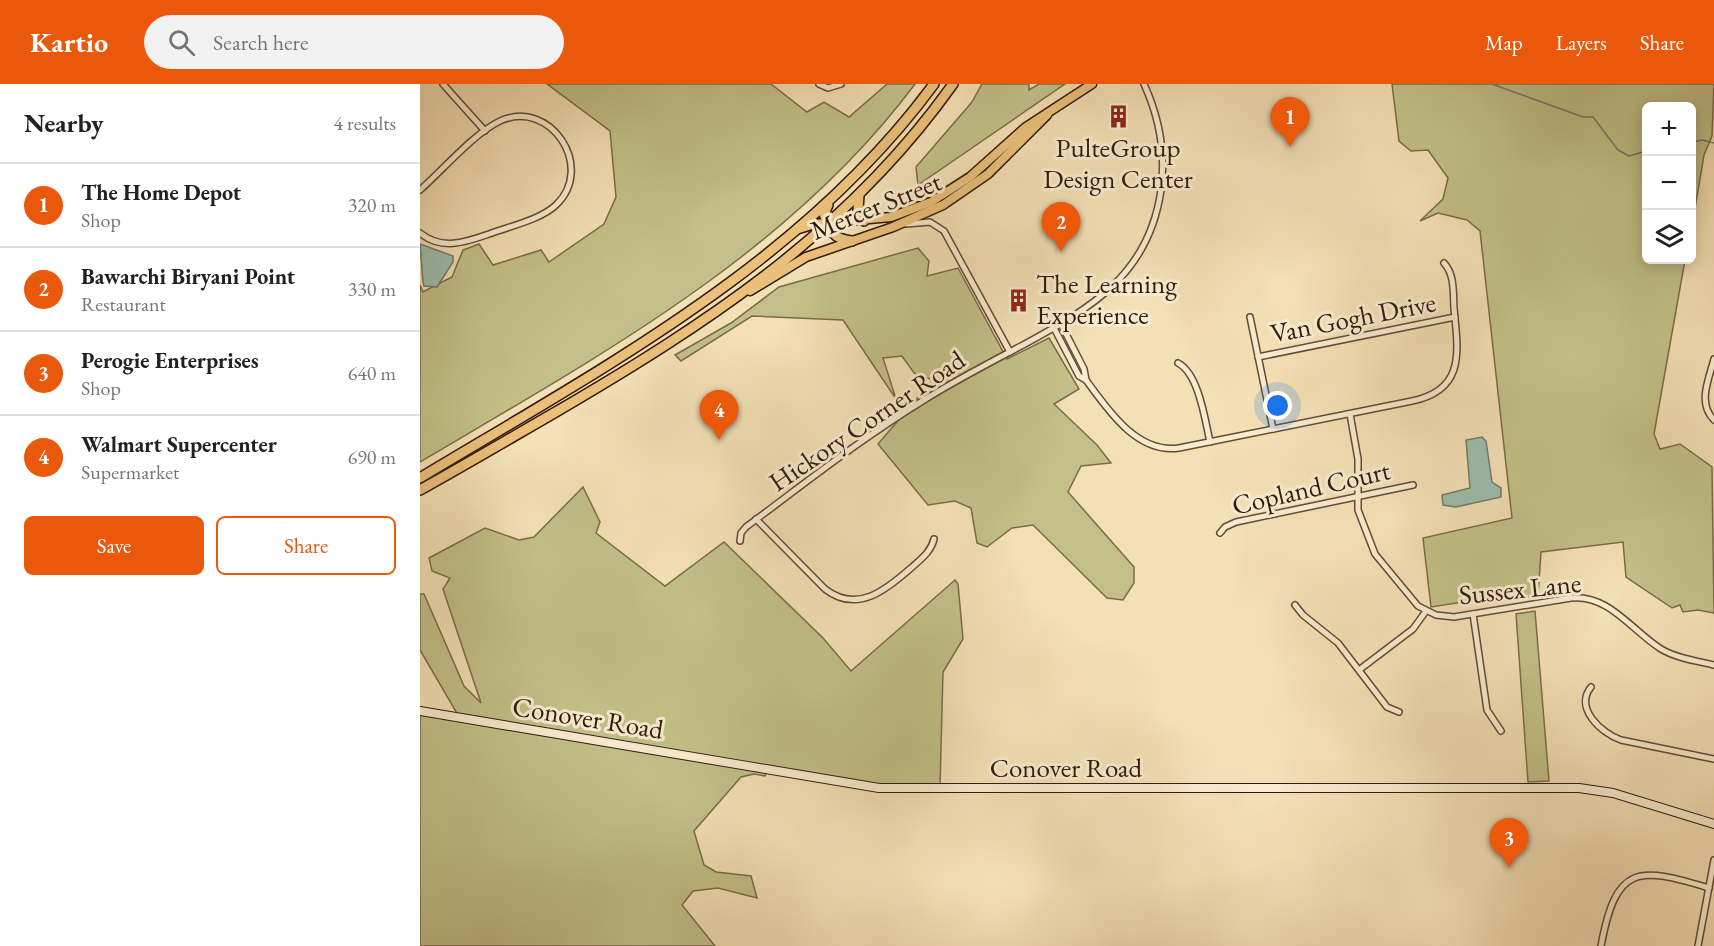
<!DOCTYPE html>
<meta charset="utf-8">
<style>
body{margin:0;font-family:"EB Garamond",serif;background:#f2f2f2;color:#202124}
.controls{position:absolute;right:18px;top:18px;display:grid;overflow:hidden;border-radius:9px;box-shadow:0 3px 15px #0003}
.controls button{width:54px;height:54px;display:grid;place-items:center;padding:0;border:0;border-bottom:2px solid #e0e0e0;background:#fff;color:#202124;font:30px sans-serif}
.you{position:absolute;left:858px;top:322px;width:21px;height:21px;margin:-15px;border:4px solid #fff;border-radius:50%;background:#1a73e8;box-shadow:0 0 0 9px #1a73e833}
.badge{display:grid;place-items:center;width:39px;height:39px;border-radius:50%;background:#ea580c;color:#fff;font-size:20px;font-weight:700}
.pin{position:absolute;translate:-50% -50px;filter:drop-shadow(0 2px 3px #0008)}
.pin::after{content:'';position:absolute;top:32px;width:21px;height:18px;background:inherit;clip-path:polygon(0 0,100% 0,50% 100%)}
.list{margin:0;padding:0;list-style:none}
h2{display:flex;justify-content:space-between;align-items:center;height:78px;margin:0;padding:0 24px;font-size:26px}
h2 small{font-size:20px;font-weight:400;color:#757577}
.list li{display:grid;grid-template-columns:39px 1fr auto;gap:18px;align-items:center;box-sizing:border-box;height:84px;padding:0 24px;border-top:2px solid #e0e0e0}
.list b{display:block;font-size:22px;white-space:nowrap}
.list p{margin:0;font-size:20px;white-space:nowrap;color:#757577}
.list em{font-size:20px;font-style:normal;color:#757577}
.actions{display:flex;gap:12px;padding:18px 24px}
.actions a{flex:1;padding:14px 0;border:2px solid #ea580c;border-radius:9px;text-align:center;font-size:21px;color:#ea580c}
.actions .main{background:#ea580c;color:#fff}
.icon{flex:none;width:33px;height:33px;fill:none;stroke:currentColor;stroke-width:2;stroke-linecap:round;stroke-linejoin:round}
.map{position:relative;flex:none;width:1294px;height:862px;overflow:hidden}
header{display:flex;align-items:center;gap:36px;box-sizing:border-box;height:84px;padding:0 30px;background:#ea580c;color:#fff}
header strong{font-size:28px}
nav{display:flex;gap:33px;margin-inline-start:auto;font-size:21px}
.search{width:420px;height:54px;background:#f2f2f2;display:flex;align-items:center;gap:15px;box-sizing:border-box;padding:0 21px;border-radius:33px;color:#757577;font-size:22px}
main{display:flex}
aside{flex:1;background:#fff}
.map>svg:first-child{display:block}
</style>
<header>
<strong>Kartio</strong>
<div class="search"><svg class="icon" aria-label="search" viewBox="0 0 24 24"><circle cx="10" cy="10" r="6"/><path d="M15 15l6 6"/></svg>Search here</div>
<nav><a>Map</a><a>Layers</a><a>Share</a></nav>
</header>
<main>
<aside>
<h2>Nearby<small>4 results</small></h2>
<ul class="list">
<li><span class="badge">1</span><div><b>The Home Depot</b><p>Shop</p></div><em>320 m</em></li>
<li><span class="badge">2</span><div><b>Bawarchi Biryani Point</b><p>Restaurant</p></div><em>330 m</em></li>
<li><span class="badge">3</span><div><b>Perogie Enterprises</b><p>Shop</p></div><em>640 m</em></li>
<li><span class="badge">4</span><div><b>Walmart Supercenter</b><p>Supermarket</p></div><em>690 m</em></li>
</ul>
<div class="actions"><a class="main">Save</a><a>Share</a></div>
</aside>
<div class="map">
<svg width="1294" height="862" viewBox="0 0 1294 862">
<rect width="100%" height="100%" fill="#f4e0b5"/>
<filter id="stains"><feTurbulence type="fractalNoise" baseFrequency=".00333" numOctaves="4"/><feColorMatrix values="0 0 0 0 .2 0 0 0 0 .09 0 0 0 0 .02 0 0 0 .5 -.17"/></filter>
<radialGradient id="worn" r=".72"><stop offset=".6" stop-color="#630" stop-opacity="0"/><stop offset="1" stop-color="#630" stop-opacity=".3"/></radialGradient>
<g fill="#c2c088" stroke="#7a6c49" stroke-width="1.5">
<path d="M127 0H351L387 28 404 18 429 33 467 0H495C368 170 179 272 0 378V201L3 208 32 193 43 166 59 160 73 181 121 166 129 178 184 140 196 113 190 47Z"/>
<polygon points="562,0 609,0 609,6 619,0 645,0 498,101 496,83 552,18"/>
<polygon points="972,0 1294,0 1292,52 1284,71 1272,142 1272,22 1226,22 1226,176 1265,176 1234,350 1240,365 1260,360 1292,383 1294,529 1278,526 1263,528 1260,521 1252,524 1206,493 1203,458 1121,468 1118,512 1094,515 1076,513 1011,523 1003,454 1092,434 1060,147 1047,136 1018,129 1000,137 1023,115 1028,94 1008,66 991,67 979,57"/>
<polygon points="498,164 509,177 507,192 538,184 587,275 629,254 659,305 634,320 677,361 691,379 661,382 648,408 714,483 714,499 703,516 687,514 613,441 592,444 567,463 557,459 551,424 535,417 508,421 458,360 513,296 494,289 482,272 463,274 476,315 423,236 332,232 261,277 255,271 311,239 359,203"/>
<polygon points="163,403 180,438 176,449 245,502 304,458 403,554 431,587 535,496 538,500 543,555 523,588 520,702 453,701 350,682 345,692 334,690 321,693 274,747 284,781 296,788 331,792 337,814 298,804 273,807 262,821 295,862 0,862 0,626 38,631 0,566 0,510 4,510 44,602 61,619 23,505 30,494 12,487 9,474 65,444 99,456 114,453"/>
<polygon points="1115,527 1129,697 1108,698 1096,530"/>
</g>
<g fill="#9cbdad" stroke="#717b6c" stroke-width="1.5">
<polygon points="0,160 33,172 33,178 17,203 4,202 3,198"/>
<polygon points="1062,353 1066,357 1072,398 1081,404 1081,413 1036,423 1023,421 1022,411 1050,404 1046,356"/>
</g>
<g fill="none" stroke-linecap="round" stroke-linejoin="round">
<g stroke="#717b6c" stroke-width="1.5">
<polyline points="1072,0 1163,33 1173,33 1198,66 1209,72 1226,67"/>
<polyline points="1272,58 1282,56 1294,59"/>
</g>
<defs>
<g id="street">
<polyline points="23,0 65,47"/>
<polyline points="399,0 408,4 421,0"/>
<path d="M0 106C23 86 53 50 80 37 130 14 176 83 136 121 120 136 90 142 69 150 46 158 22 167 0 149"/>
<polyline points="486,140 510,138 524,147 590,268"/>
<polyline points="830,233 853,345"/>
<polyline points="641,240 664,285 666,296"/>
<path d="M634 244 659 292 666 296C688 326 717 370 759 364L992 317C1046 306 1038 267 1034 224 1033 209 1035 191 1024 179"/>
<polyline points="838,273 1035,233"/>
<path d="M1294 275C1289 295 1277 319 1294 336"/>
<path d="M758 279C779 290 785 336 790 358"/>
<path d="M930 330 938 375V426L955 470 998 522 1016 531 1034 533 1151 514C1189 510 1212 547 1241 565 1256 574 1277 577 1294 581"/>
<path d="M336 435 405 505C437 530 466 506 491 484 501 475 511 468 514 455"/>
<polyline points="800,449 805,443 816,438 993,401"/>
<path d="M320 457 321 449 326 443C384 400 442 354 504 316 536 296 569 279 603 261 671 224 729 191 741 106 746 69 739 33 724 0"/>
<polyline points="875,521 883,531 918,559 967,623 979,628"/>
<polyline points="1053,530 1067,626 1081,647"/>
<polyline points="939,586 993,545 1006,527"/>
<path d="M1171 603C1154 624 1181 649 1201 656L1294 675"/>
<path d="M1181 862C1196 781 1217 782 1289 804"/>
<polyline points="1278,862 1294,776"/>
</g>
<polyline id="secondary" points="0,627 459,704 1159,704 1193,709 1294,740"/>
<g id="primary">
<polyline points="379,145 395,140 471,133 511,118 550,93 606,43 672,0"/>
<polyline points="330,207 386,173 473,143 523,121 568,90 627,31"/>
</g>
<g id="highway">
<polyline points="439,111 438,126 444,137"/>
<path d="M408 121 404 130C410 147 413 155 432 157"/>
<path d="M0 394C186 282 383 178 514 0"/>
<path d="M0 406C45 381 89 355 134 329 288 239 428 148 533 0"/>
</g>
</defs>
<use href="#street" stroke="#624b35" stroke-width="8"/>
<use href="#secondary" stroke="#31190a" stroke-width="10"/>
<use href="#primary" stroke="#31190a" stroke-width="11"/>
<use href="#highway" stroke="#31190a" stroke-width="12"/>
<use href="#street" stroke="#f8ebcf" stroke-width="5"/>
<use href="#secondary" stroke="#f8ebcf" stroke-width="8"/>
<use href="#primary" stroke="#eac07a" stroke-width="8"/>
<use href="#highway" stroke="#eac07a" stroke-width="9"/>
</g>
<defs>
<symbol id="building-bare" viewBox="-9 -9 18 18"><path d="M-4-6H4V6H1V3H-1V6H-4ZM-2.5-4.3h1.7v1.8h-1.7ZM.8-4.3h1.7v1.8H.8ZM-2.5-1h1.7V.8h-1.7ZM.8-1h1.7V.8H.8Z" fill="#8f2418" stroke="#f8ebcf" stroke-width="2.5" paint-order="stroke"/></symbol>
</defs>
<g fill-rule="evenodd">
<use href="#building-bare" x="682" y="16" width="33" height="33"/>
<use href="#building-bare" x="582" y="200" width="33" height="33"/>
</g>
<g text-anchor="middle" stroke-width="6" stroke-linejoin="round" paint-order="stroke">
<g font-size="27" fill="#31190a" stroke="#f8ebcf">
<text x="698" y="73">PulteGroup<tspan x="698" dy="31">Design Center</tspan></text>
<text x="616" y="209" text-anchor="start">The Learning<tspan x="616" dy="31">Experience</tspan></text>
</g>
<g font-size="27" fill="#31190a" stroke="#f8ebcf">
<text transform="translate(456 122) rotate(-22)" y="9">Mercer Street</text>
<text transform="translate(933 234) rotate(-11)" y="9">Van Gogh Drive</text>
<text transform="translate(447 337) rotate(-34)" y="9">Hickory Corner Road</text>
<text transform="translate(891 404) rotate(-13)" y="9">Copland Court</text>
<text transform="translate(1100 505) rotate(-6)" y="9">Sussex Lane</text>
<text transform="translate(168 634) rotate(9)" y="9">Conover Road</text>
<text x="646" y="693">Conover Road</text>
</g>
</g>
<rect width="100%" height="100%" filter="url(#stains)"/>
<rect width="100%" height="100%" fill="url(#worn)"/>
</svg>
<div class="controls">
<button>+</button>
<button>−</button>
<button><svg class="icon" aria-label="layers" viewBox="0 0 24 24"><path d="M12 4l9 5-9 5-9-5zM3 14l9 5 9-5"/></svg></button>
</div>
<div class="you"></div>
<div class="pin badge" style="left:870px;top:63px">1</div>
<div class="pin badge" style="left:641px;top:168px">2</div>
<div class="pin badge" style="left:1089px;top:784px">3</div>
<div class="pin badge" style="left:299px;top:356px">4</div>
</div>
</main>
